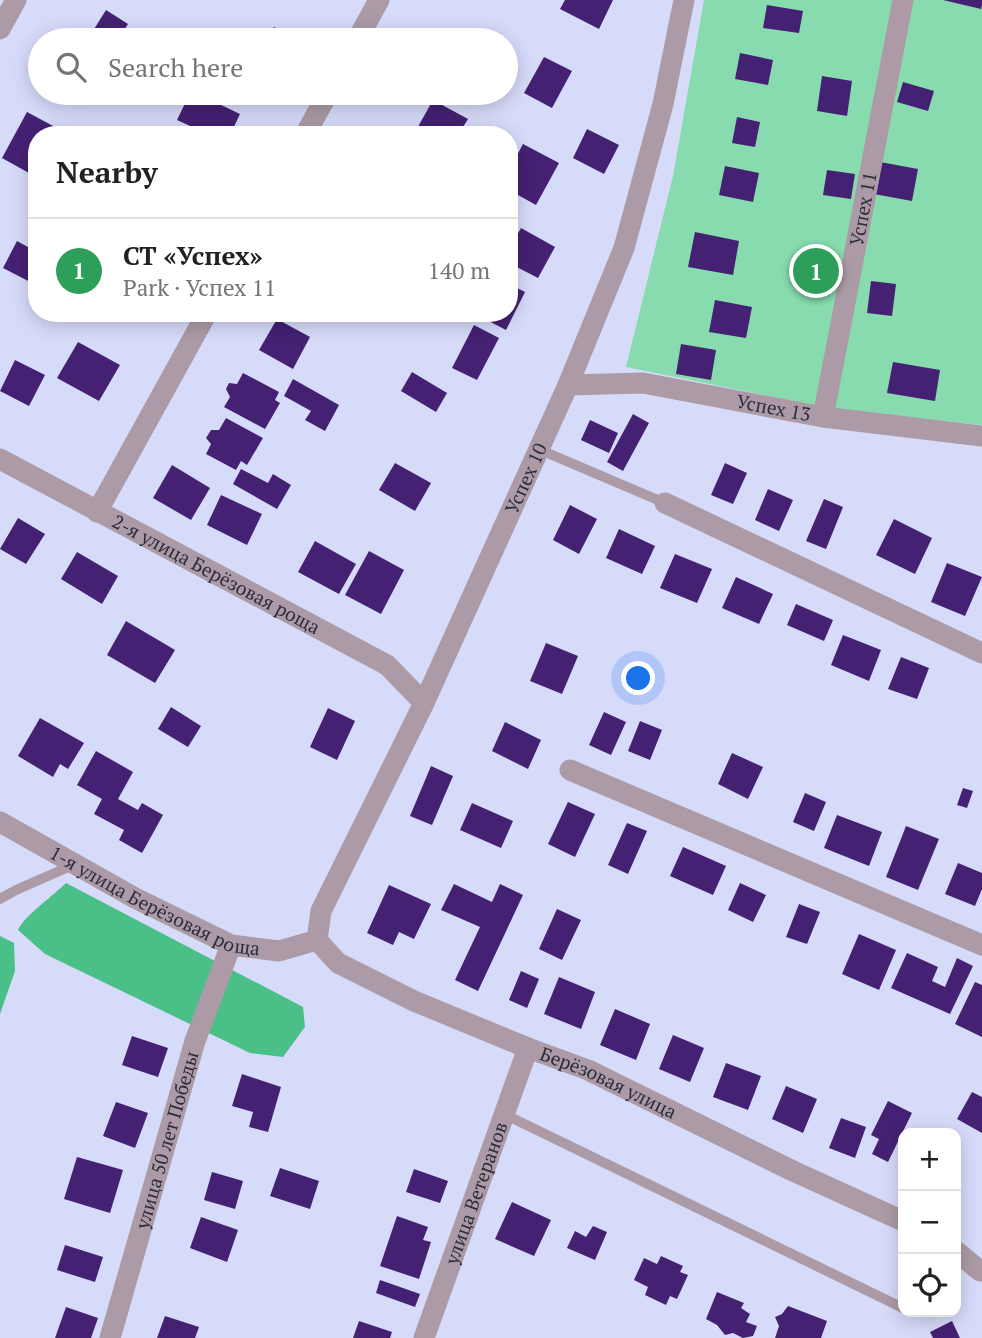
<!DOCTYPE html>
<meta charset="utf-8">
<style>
body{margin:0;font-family:"PT Serif",serif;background:#f6f6f6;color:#202124}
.controls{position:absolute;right:21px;bottom:21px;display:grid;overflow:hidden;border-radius:14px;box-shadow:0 4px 18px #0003}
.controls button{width:63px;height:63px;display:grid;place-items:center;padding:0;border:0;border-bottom:2px solid #e0e0e0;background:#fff;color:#202124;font:35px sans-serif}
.you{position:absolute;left:639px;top:679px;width:24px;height:24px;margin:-18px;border:5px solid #fff;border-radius:50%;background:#1a73e8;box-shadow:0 0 0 10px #1a73e833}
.badge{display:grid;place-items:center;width:46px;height:46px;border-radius:50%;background:#837517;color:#fff;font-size:23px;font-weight:700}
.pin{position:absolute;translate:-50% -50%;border:4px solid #fff;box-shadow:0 2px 7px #0006}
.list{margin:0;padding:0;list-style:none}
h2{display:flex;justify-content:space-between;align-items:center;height:91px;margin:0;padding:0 28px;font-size:30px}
h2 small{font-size:23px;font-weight:400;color:#757577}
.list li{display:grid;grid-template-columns:46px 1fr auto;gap:21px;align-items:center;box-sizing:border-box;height:105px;padding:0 28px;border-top:2px solid #e0e0e0}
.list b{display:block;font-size:26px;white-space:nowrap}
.list p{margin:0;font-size:23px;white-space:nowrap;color:#757577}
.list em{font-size:23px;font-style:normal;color:#757577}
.icon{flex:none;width:38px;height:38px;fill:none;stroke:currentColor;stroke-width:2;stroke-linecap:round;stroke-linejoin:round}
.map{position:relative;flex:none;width:982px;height:1338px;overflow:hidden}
.search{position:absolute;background:#fff;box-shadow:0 4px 18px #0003;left:28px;top:28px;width:490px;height:77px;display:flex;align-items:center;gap:18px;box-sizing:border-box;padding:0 24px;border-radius:38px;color:#757577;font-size:26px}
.panel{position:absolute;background:#fff;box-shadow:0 4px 18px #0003;left:28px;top:126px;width:490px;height:196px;border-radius:28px}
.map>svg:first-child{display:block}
</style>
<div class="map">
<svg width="982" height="1338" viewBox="0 0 982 1338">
<rect width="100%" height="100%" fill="#d7dbfa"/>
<polygon fill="#87dbae" points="704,0 982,0 982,425 837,410 626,367 673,176"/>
<g fill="#4abf88">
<path d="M66 883 303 1007 305 1027 283 1057 250 1053 45 954 18 930C24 916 53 896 66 883Z"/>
<polygon points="0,936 14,943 15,971 0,1014"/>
</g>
<g fill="#452173">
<polygon points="565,0 613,0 599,29 560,9"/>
<polygon points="943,0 982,0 982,5 981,9"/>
<polygon points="767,5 803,11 799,33 763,28"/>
<polygon points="106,10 128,24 118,40 101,40 91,34"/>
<polygon points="274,27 294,37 292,40 267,40"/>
<polygon points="740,53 773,60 768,85 735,79"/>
<polygon points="544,57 572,71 552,108 524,93"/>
<polygon points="822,76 852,81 847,116 817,111"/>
<polygon points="903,82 934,91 928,111 897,102"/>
<polygon points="190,93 196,93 240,114 230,135 210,135 177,120"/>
<polygon points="433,100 468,119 458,135 421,135 415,132"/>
<polygon points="27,112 55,127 50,135 37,135 37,159 29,173 2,158"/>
<polygon points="737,117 760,122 755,147 732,143"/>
<polygon points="587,129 619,145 604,174 573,158"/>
<polygon points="523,144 559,163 536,205 509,190 509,170"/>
<polygon points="880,162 918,169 912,201 874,194"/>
<polygon points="725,166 759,173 753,202 719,195"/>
<polygon points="827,170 855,174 851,199 823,195"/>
<polygon points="521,228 555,247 538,278 509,263 509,249"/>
<polygon points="695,232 739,241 733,275 688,267"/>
<polygon points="17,241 37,252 37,279 34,284 3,268"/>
<polygon points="871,281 896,284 892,316 867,313"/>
<polygon points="509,284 525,292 506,330 479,316 480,313 509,313"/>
<polygon points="715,300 752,307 746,338 709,332"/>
<polygon points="277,319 310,337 293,369 259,350"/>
<polygon points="474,325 499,338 477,380 452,368"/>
<polygon points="78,342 120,365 99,401 57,378"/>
<polygon points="681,344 716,350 711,380 676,374"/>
<polygon points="15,360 45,375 29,406 0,391"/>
<polygon points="893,362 940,370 935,401 887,393"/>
<polygon points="412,372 447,393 436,412 401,391"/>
<polygon points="243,373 279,392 275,400 280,403 265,429 224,407 230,397 226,389 229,383 237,384"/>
<polygon points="293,379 339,405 325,431 305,420 311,411 284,396"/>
<polygon points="633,414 649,423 623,471 607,462"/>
<polygon points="226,418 263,438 247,465 241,461 236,470 206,454 211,444 206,438 211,430 219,430"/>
<polygon points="590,420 618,433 609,453 581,440"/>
<polygon points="395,463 431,483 415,511 379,490"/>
<polygon points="725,463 747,473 733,504 711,495"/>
<polygon points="172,465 210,488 191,520 153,498"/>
<polygon points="241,469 268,483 273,474 291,485 277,509 233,484"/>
<polygon points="768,489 793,500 779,531 755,520"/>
<polygon points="221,495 262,514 247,545 207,525"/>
<polygon points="824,499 843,507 826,549 806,541"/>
<polygon points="570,505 597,519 579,554 553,540"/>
<polygon points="18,518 45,534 26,564 0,549"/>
<polygon points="894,519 932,538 915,574 876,555"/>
<polygon points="619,529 655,546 642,574 606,558"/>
<polygon points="315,541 356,564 339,594 298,572"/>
<polygon points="369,551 404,570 381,614 345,595"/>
<polygon points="77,552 118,576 102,604 61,579"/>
<polygon points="675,554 712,569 697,603 660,588"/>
<polygon points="947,563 982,577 965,616 931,602"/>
<polygon points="736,577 773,594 759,624 722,608"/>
<polygon points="796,604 833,620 824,641 787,625"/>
<polygon points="126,621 175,650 155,683 107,655"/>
<polygon points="843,635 881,650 869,681 831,665"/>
<polygon points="546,643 578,656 562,694 530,681"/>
<polygon points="901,657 929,668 917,699 888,689"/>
<polygon points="171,707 201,726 188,747 158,729"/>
<polygon points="328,708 355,721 337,760 310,747"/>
<polygon points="604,712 626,722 611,755 589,745"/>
<polygon points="40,718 84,743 68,769 60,764 53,777 18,756"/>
<polygon points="640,721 662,730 650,760 628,751"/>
<polygon points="505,722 541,740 528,769 492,751"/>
<polygon points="96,751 133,772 118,799 138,810 142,803 163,815 142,853 119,840 124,830 94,814 102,799 77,785"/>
<polygon points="732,753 763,767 748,799 718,784"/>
<polygon points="431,766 453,776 432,825 410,816"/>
<polygon points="963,788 973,791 967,808 957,805"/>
<polygon points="805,793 826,802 814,831 793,822"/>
<polygon points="568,802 595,814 575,857 548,844"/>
<polygon points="472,803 513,821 501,848 460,830"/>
<polygon points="837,815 882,832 869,866 824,848"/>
<polygon points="627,823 647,831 628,874 608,865"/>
<polygon points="906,826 939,839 918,890 886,877"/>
<polygon points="683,847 726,866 713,895 670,876"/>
<polygon points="958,863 982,873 982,889 975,906 945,894"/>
<polygon points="740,883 766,895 753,922 728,910"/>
<polygon points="454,884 492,902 500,884 523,895 478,991 455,980 480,927 441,910"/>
<polygon points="389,885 431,904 414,939 399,932 393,945 367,933"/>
<polygon points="799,904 820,912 807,944 786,937"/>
<polygon points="557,909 581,920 562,960 539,949"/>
<polygon points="859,934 896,950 879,990 842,974"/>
<polygon points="907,953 938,967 932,981 945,987 957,958 973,966 950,1014 891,988"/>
<polygon points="521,971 539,979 527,1008 509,1000"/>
<polygon points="559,977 595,992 581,1029 544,1014"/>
<polygon points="975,982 982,985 982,1037 955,1024"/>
<polygon points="615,1009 650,1024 636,1060 600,1045"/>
<polygon points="673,1035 704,1048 690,1082 659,1069"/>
<polygon points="132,1036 168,1048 158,1077 122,1065"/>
<polygon points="726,1063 761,1076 748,1110 713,1097"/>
<polygon points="242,1074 281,1087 268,1132 249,1127 253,1112 232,1106"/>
<polygon points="786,1086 817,1099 803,1133 772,1119"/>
<polygon points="972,1092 982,1097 982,1133 957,1119"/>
<polygon points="888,1101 912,1113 888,1162 872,1154 879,1139 871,1135"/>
<polygon points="116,1102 148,1113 135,1148 103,1136"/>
<polygon points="841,1118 866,1127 855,1158 829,1148"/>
<polygon points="77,1157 123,1170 110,1213 64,1199"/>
<polygon points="280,1168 319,1181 310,1209 270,1196"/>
<polygon points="414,1169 448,1181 440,1203 406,1192"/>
<polygon points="212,1172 243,1181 235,1209 204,1200"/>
<polygon points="512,1202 551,1220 534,1256 495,1239"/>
<polygon points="397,1216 428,1227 423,1240 431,1242 419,1279 380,1266"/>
<polygon points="201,1217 238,1230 227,1262 190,1248"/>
<polygon points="593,1226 607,1232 595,1260 567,1248 575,1231 586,1237"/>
<polygon points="65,1245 103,1257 95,1282 57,1270"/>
<polygon points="661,1256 683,1266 680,1272 688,1275 677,1299 670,1296 666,1305 645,1295 648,1287 634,1280 644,1258 657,1264"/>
<polygon points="380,1280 420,1294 415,1307 376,1293"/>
<polygon points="717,1292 744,1303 741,1308 750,1314 746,1322 757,1326 753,1336 743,1338 733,1333 725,1335 717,1325 706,1319"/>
<polygon points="788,1306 827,1321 821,1338 775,1338 779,1326 775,1317 782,1314"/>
<polygon points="66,1307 98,1318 91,1338 55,1338"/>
<polygon points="165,1316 199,1327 195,1338 157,1338"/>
<polygon points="359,1321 392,1332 390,1338 353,1338"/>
<polygon points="952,1321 960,1338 933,1338 930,1332"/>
</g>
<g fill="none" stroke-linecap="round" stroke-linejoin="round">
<g stroke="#ac9ba6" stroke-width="10">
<polyline points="538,449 665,503"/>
<polyline points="0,899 16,890 73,865"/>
<polyline points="504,1114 903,1308"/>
</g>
<g stroke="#ac9ba6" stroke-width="21">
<polyline points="0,29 16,0"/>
<polyline points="357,40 379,0"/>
<polyline points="305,135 328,93"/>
<path id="s1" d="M568 385 643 383 823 417 982 436"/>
<path id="s2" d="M823 417 903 0"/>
<path id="s3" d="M0 459 387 665 424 703"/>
<polyline points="665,503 982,653"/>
<polyline points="97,512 207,313"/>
<polyline points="570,770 982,945"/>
<path id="s4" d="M0 822 135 898 231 945 279 951 317 940"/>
<path id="s5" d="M317 940 321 911 424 703 568 385 624 248 663 104 684 0"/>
<path id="s6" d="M317 940 338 963 414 1001 528 1048 588 1070 793 1171 903 1221"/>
<polyline points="956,1251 980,1271"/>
<path id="s7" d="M110 1338 195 1041 231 945"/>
<path id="s8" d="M424 1338 528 1048"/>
</g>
</g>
<g text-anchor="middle" stroke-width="7" stroke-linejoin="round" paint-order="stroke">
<g font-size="19" fill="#2b2d3c" stroke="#fefefe">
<text dy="7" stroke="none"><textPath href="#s2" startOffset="212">Успех 11</textPath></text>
<text dy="7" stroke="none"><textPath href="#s1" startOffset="208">Успех 13</textPath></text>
<text dy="7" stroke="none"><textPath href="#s5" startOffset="508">Успех 10</textPath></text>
<text dy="7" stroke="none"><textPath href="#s3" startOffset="245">2-я улица Берёзовая роща</textPath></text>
<text dy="7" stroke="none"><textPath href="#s4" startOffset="175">1-я улица Берёзовая роща</textPath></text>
<text dy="7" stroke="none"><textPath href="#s6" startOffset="327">Берёзовая улица</textPath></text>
<text dy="7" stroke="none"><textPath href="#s7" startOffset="206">улица 50 лет Победы</textPath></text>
<text dy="7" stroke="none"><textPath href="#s8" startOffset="154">улица Ветеранов</textPath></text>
</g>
</g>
</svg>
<div class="controls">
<button>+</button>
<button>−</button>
<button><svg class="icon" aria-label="locate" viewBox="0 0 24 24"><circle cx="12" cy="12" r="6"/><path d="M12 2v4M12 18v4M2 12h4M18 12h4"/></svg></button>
</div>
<div class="you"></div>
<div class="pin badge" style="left:816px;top:271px;background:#2e9e5b">1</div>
<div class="search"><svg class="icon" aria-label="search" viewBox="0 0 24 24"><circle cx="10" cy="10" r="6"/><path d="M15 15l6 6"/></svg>Search here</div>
<section class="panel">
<h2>Nearby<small></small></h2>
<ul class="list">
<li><span class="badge" style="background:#2e9e5b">1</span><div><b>СТ «Успех»</b><p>Park · Успех 11</p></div><em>140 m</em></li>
</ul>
</section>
</div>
